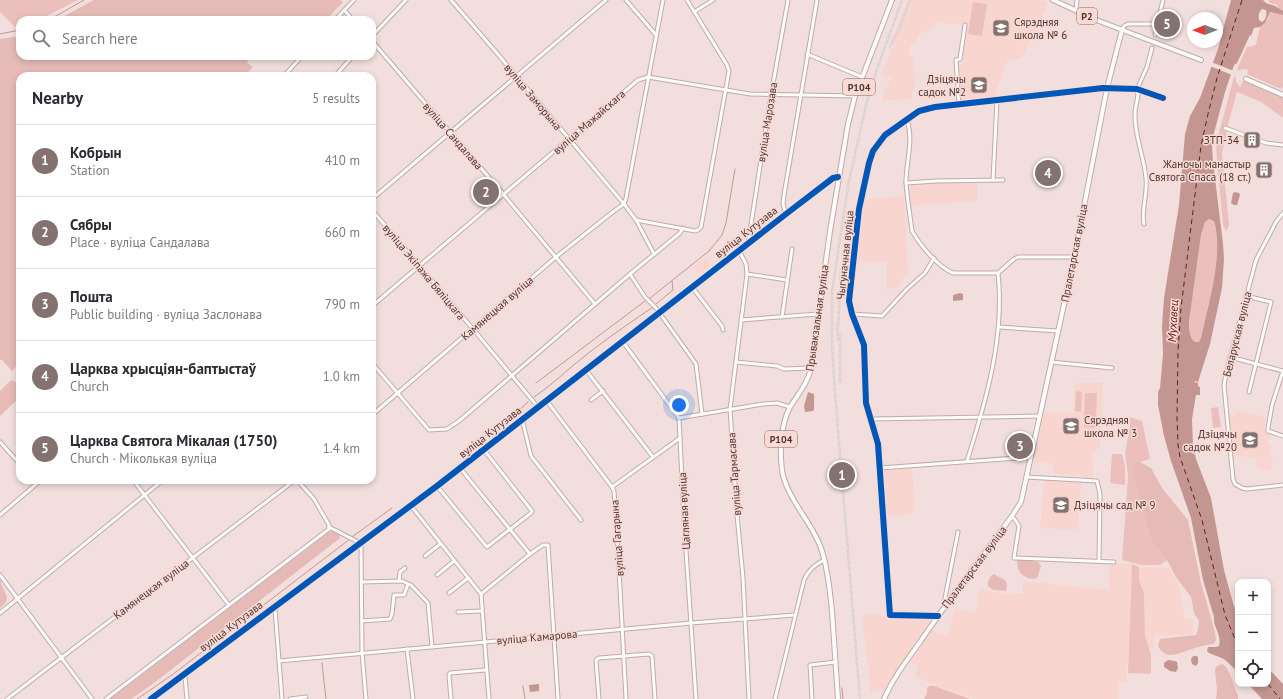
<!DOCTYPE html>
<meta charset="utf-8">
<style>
body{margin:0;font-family:"PT Sans",sans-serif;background:#f2f2f3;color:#2b2b33}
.controls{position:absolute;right:12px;bottom:12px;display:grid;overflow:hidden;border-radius:8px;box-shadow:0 2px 6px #0003}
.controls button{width:36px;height:36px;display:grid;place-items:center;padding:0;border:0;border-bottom:1px solid #e1e1e2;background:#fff;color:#2b2b33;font:20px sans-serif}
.compass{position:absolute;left:1187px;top:12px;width:36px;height:36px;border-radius:50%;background:#fff;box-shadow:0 2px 6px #0003;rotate:269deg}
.you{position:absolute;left:679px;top:405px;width:14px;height:14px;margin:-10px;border:3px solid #fff;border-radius:50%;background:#1a73e8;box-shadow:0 0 0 6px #1a73e833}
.badge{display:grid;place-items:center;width:26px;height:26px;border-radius:50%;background:#847270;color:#fff;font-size:13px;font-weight:700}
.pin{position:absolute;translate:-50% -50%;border:2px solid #fff;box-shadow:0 1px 4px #0006}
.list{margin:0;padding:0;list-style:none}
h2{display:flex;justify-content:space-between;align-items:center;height:52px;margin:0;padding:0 16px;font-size:17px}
h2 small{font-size:13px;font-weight:400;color:#7c7c81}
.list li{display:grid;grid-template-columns:26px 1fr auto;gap:12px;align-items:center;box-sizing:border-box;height:72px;padding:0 16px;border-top:1px solid #e1e1e2}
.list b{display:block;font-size:15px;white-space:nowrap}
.list p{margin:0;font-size:13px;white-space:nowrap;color:#7c7c81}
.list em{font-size:13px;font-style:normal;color:#7c7c81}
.icon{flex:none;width:22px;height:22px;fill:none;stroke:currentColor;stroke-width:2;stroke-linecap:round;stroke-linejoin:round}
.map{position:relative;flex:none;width:1283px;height:699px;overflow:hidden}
.search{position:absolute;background:#fff;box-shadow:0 2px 6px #0003;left:16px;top:16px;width:360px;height:44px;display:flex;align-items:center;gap:10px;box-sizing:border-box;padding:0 14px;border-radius:12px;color:#7c7c81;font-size:15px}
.panel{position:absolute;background:#fff;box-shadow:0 2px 6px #0003;left:16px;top:72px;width:360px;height:412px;border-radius:12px}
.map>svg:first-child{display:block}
</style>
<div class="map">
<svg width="1283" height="699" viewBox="0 0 1283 699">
<rect width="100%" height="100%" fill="#f2dfdd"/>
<g fill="#f9d5d0">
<polygon points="908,0 1043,0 1048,3 1035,33 1021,58 1007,61 994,97 961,101 959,64 962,64 962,56 967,24 935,23 929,31 923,31 908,49 910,50 909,53 911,56 913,57 914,78 917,78 911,99 885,100 882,99 891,77 889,76 887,78 885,77 886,76 881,74 893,46 890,44"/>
<polygon points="977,183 977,199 974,201 911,206 909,190 912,184"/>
<polygon points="904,196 908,271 898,287 887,290 887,263 853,261 861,200"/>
<polygon points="705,258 711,264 710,266 700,274 694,267"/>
<polygon points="1075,383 1103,383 1100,447 1092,454 1093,477 1082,477 1082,475 1053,474 1053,464 1033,462 1044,413 1073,413"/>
<polygon points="1236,410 1266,417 1264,430 1270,434 1268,445 1272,446 1268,456 1273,458 1270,471 1257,467 1256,459 1235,455 1233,449 1229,415 1234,416"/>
<polygon points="912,468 915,508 910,514 889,516 885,512 883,470"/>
<polygon points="1044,480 1081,483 1078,530 1040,528"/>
<polygon points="1109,563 1132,564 1127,681 1118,682 1118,699 976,699 935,686 936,684 915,677 918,667 910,662 926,639 932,631 947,636 956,609 975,612 979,597 976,596 981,588 1004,594 1023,593 1023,581 1109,590"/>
<polygon points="1139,567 1169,568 1179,585 1185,619 1193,619 1193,634 1154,636 1155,647 1149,649 1145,636 1144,592 1139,581"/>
<polygon points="870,614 889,616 889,618 927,618 929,621 884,691 870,691 868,662 866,655 862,616"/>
</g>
<g fill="#ebc0bc">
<polygon points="0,0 78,0 39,20 20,20 20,26 15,27 0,12"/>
<polygon points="1270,0 1283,0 1283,11 1279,9 1277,5 1268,2"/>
<polygon points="973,2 987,4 982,36 968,34"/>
<path d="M1272 12 1283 15V87L1281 89 1247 74 1248 70C1245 68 1242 69 1240 71L1237 69 1247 47 1254 46 1256 44 1260 27 1267 20 1270 13Z"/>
<polygon points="1234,77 1236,77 1236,82 1240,87 1243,81 1283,98 1283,118 1261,102 1237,92 1228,125 1222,154 1229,225 1226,232 1223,224 1216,149 1218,136"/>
<path d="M1209 219 1214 221C1224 254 1208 305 1201 338L1199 342H1195L1190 335 1189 322 1201 235 1205 222Z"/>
<polygon points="1076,391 1082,392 1081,412 1075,411"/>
<polygon points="1085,393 1097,393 1096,420 1084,420"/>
<polygon points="1218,407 1221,427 1213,428 1211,408"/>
<polygon points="1130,417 1142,421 1150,459 1140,462 1153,544 1167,560 1160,565 1141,565 1122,560 1128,477 1125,452 1130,427"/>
<polygon points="1084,422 1095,423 1095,428 1084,427"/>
<polygon points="1112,454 1122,454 1125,467 1125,485 1110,483"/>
<polygon points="1132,564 1139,567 1139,581 1144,592 1145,636 1151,654 1151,674 1128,673"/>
</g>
<g fill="#e6bbb7">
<polygon points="94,0 340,0 343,2 326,20 270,20 267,17 265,20 57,20"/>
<polygon points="20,36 20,56 251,56 247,63 253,67 245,76 20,76 20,362 12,371 2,360 0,360 0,39"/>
<polygon points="11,380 20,384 20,397 0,416 0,391"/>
<path d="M1140 462 1151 468 1162 488 1188 520 1201 583 1215 632 1216 640 1214 644C1205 645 1194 648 1186 651 1175 655 1165 659 1158 646L1160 639 1196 635 1198 630 1199 621 1194 613 1191 597 1176 577 1167 560 1153 544 1134 478V464Z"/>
<polygon points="334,531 339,534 340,538 154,683 131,699 110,699 329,532"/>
<path d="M1018 560H1024L1038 562 1041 566 1037 578C1026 581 1017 573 1017 562Z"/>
<path d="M994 574 1005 580 1007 584 1006 591 993 590 988 586C987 581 990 576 994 574Z"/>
<polygon points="0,578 1,583 7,597 6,602 0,608"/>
<path d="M1223 664C1231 670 1233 686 1238 695V699H1216L1217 691 1215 670C1216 666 1218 665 1223 664Z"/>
<polygon points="929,686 934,686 970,699 924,699 927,693 927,688"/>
</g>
<g fill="#c49691" fill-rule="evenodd">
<path d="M1231 0H1263L1266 3 1275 6 1283 11V15L1270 12 1265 23 1260 27 1254 28 1251 36 1250 35 1237 63 1234 65 1225 92 1214 133 1212 146 1213 162 1223 244 1224 259 1222 288 1210 344 1198 382 1195 381 1194 382 1198 383V386L1200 387V395H1196L1192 419 1193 446 1196 459 1211 498 1224 570 1238 621V672L1224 659 1209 653 1207 651 1208 647H1216L1219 646C1222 634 1213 628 1214 617L1203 580 1191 518 1171 461 1164 436 1158 405V392L1160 388 1163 354 1162 326 1164 298 1179 205 1185 134 1190 116 1200 98 1218 49ZM1262 9 1266 10C1267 15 1266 20 1262 22L1259 20C1258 15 1259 12 1262 9ZM1209 219 1214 221C1224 254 1208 305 1201 338L1199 342H1195C1189 337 1189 329 1189 322L1201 235 1205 222Z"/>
<polygon points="1235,192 1239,193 1240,195 1237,205 1234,205 1231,203 1233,193"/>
<polygon points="960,293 963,294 963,300 953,301 953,295"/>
<polygon points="808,392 814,394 814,410 813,411 805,412 804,406"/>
<polygon points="1194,656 1197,656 1198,658 1198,663 1196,666 1192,664 1191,660 1192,657"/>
<polygon points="1168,660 1175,661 1177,662 1178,668 1176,672 1170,671 1164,667 1164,663"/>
<polygon points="1268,668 1283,684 1283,699 1262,699 1248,684 1268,684"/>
<polygon points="539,684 539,691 530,692 529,685"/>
</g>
<polygon fill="#f2dfdd" points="1211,62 1234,71 1232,75 1210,66"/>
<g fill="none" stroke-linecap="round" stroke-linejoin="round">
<g stroke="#c49691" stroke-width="1">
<polyline points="49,20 84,0"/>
<polyline points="0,34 20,30"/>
<polyline points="649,299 709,251 722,235 726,223 735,169"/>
<polyline points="656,304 673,290 672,281"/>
<polyline points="536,383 645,301"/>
<path d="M534 397C547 388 559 378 570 368 596 346 625 326 653 307"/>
<polyline points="475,445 494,428 515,414 528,402"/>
<polyline points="352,537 392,508"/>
<polyline points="322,663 326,699"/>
<polyline points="523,686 525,699"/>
<polyline points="842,688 843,699"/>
<polyline points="137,699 172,675 350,539"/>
</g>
<g stroke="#651b1a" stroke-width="1" stroke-dasharray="5 4" stroke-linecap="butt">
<polyline points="1238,646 1225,615 1202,520 1180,457 1178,445 1177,417 1178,351 1181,308 1201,146 1208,114 1217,78 1242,0"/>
<polyline points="1268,684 1280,699"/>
</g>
<defs>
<g id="minor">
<polyline points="451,0 496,52 624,204 636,220 654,254"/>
<polyline points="626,0 656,35"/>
<polyline points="344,10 353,20"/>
<polyline points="1076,11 1077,0"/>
<polyline points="694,12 713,0"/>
<polyline points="335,20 354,0"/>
<polyline points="1122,30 1124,26 1128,24 1157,24"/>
<polyline points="1155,35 1163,0"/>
<polyline points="372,36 406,0"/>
<polyline points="372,41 504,195 595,304"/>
<polyline points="807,54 862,77"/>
<polyline points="284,76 302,56"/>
<polyline points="335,76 353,56"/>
<path d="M1137 89C1140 97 1135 104 1135 113 1134 135 1144 156 1146 178 1148 194 1141 209 1144 224"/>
<polyline points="1137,89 1147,67 1152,48"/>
<polyline points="959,105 956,60 960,59 965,25"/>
<path d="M907 120C914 141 906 161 906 182 907 198 910 215 912 231 920 245 938 267 953 273H998L1014 259 1018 257H1074"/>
<polyline points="1225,128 1266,143 1283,145"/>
<polyline points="993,180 997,100"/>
<polyline points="906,183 937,181 1003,180"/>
<polyline points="372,199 606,0"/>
<polyline points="372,210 473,329 538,407"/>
<polyline points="1283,213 1276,222 1256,260 1226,374 1224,385 1233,479 1235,484 1242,488 1247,489 1283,485"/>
<polyline points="786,214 783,204 784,195 817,0"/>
<polyline points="636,220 695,231 698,230 701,227 729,71 727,65 687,0"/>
<polyline points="748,244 771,95 788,0"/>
<polyline points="739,251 746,264 747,274 730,409 737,515 743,578 749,699"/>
<polyline points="630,274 645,297 656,308 696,364 702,414"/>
<polyline points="747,274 787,280"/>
<polyline points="692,287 722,326 723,330"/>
<polyline points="1246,296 1271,302 1249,392"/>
<polyline points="372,306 638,80 648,77 750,94 855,96"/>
<polyline points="852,314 882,316 907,289 925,273 934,258"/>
<polyline points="782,317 792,249"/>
<polyline points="741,320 818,314"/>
<polyline points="999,327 1058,331"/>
<polyline points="623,342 679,418 684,521 696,699"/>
<polyline points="1230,357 1283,371"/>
<polyline points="736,362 777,366 784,369 811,368"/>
<polyline points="1051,362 1112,368"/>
<polyline points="372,363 429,430 447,429 459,421 630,274 680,233 683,228"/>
<polyline points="586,370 653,457"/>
<polyline points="1283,371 1272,405 1268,428 1268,431 1283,436"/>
<polyline points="546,400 612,487 614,491 618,551 626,699"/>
<polyline points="591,400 603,391"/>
<polyline points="372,415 556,257 614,211 624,204 626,198 663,0"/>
<polyline points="679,418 763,404 777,403 790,407"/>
<polyline points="522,419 531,456 581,520"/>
<polyline points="871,419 1040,416"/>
<polyline points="0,442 20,464"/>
<path d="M967 461C986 401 1005 337 998 273"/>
<polyline points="460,468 530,554"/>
<polyline points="880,468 1030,457"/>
<polyline points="1026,477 1097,481 1100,494 1099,561"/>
<polyline points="133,480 229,605"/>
<polyline points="437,486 487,547 531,513 532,511 484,450"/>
<polyline points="612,487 680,438"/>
<polyline points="411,506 481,594 489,699"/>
<polyline points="0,515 41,480"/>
<polyline points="1012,516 1016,521 1019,526 1014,558 1114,562"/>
<polyline points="329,527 360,543 361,546 362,653 366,699"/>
<polyline points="425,556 440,544"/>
<polyline points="0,575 92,699"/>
<polyline points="437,575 454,561"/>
<polyline points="399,581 400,572 405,568"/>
<polyline points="362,582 402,581 411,585 428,603 432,647"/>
<polyline points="449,593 468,578"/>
<polyline points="481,594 530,554 543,545 548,545 558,699"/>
<polyline points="947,603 945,598 958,532"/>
<polyline points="273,607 275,609 282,699"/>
<polyline points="458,612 482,611"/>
<polyline points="0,613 163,480"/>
<polyline points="938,616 890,615 878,444 866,403 864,345 852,314 849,301 859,209 869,163 873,151 885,135 919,111 935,107 1103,88 1137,89 1163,98"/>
<polyline points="362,621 390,619 392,614 394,595 404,595 408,584"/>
<polyline points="407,649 413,699"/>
<polyline points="279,661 691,623 795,615"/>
<polyline points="183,674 185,677 187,699"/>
<polyline points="7,699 295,480"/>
<polyline points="106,699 329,529 329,525 314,499 297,480"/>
<polyline points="290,699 306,697"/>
<polyline points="451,699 449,676 450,673 486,670"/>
<polyline points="599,699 596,660 599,658 649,654 652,656 655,699"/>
<path d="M775 699 804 580C808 570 815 565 824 560"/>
<polyline points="812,699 810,665 836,662"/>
</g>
<g id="major">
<polyline points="1053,0 1099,21 1201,60"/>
<polyline points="1246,79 1283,95"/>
<polyline points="151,699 437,486 786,214 833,178 838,177"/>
<path d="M838 699C836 670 834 640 832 611 830 591 828 570 822 551 814 525 792 505 784 479 780 467 781 454 781 443 782 431 784 418 790 407 798 394 808 383 811 368L830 231 848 124 855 96 892 0"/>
<path d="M884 699C893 678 907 660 920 642 949 599 981 558 1012 516L1021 502 1073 263 1107 88 1122 30"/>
</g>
</defs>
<use href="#minor" stroke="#bcacaa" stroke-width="5"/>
<use href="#major" stroke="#bcacaa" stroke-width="6"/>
<use href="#minor" stroke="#fdfafa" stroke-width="3"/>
<use href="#major" stroke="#fdfafa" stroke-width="4"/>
<defs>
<g id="rail">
<polyline points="890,46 899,29 910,0"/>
<polyline points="837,324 838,340"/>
<polyline points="838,329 841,269"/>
<polyline points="840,334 840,382"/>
<polyline points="860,699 834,381 832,339 832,292 848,186 866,105 878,66 902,0"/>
</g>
</defs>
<use href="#rail" stroke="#d8d3d3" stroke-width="2.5"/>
<use href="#rail" stroke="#fad9d5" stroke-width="1" stroke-dasharray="3" stroke-linecap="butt"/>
<defs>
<g id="cycleway">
<polyline points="938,616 890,615 878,444 866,403 864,345 852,314 849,301 859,209 869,163 873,151 885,135 919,111 935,107 1103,88 1137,89 1163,98"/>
<polyline points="151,699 437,486 786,214 833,178 838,177"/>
</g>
</defs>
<use href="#cycleway" stroke="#fad9d5" stroke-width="8"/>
<use href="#cycleway" stroke="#0057b8" stroke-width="6"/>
</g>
<defs>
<symbol id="school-square" viewBox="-11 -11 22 22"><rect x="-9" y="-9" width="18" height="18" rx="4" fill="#847270" stroke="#fad9d5"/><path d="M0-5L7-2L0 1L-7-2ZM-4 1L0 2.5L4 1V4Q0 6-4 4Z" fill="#fff"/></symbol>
<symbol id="building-square" viewBox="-11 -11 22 22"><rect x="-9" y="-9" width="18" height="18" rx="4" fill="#847270" stroke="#fad9d5"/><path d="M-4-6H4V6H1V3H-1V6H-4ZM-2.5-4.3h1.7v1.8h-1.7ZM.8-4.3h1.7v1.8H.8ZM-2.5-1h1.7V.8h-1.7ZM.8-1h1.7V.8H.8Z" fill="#fff"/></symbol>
</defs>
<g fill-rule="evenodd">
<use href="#school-square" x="991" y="18" width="20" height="20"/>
<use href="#school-square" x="969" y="75" width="20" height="20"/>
<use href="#building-square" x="1242" y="130" width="20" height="20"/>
<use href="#building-square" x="1254" y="160" width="20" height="20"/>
<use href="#school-square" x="1061" y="416" width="20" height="20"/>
<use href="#school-square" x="1240" y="430" width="20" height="20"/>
<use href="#school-square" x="1051" y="495" width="20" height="20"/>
</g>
<g text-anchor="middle" stroke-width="3" stroke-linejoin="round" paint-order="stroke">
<g fill="#fad9d5" stroke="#7d6866" stroke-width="1">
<rect x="1077" y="8" width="20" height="16" rx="3"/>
<rect x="843" y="79" width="32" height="16" rx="3"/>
<rect x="765" y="431" width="32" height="16" rx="3"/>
</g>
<g font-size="10" font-weight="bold" fill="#483836">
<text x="1087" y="20">Р2</text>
<text x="859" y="91">Р104</text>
<text x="781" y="443">Р104</text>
</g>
<g font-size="11" fill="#483836" stroke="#fad9d5" text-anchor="end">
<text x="1014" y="26" text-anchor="start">Сярэдняя<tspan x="1014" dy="13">школа № 6</tspan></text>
<text x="966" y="83">Дзіцячы<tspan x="966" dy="13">садок №2</tspan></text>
<text x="1239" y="144">ЗТП-34</text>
<text x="1251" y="168">Жаночы манастыр<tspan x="1251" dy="13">Святога Спаса (18 ст.)</tspan></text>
<text x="1084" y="424" text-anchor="start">Сярэдняя<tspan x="1084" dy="13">школа № 3</tspan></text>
<text x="1237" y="438">Дзіцячы<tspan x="1237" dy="13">садок №20</tspan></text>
<text x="1074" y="509" text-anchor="start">Дзіцячы сад № 9</text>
</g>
<g font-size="11" fill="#483836" stroke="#fad9d5">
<text transform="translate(533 97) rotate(50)" y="4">вуліца Заморына</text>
<text transform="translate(589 122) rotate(-41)" y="4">вуліца Мажайскага</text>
<text transform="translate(767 122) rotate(-81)" y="4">вуліца Марозава</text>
<text transform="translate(453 136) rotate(49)" y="4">вуліца Сандалава</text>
<text transform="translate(746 232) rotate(-38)" y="4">вуліца Кутузава</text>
<text transform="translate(1074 253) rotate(-79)" y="4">Пралетарская вуліца</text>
<text transform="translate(845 255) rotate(-84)" y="4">Чыгуначная вуліца</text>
<text transform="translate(424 272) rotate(50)" y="4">вуліца Экіпажа Бяліцкага</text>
<text transform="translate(497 308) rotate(-41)" y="4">Камянецкая вуліца</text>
<text transform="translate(817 318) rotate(-82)" y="4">Прывакзальная вуліца</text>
<text transform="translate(1237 334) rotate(-76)" y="4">Беларуская вуліца</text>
<text transform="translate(490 432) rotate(-38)" y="4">вуліца Кутузава</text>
<text transform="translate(734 474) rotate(-94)" y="4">вуліца Тармасава</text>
<text transform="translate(684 511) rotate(-93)" y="4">Цагляная вуліца</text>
<text transform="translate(617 538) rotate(-94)" y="4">вуліца Гагарына</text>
<text transform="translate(974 567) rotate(-53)" y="4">Пралетарская вуліца</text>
<text transform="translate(151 589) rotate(-37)" y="4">Камянецкая вуліца</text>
<text transform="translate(231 626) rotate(-37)" y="4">вуліца Кутузава</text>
<text transform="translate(537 637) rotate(-5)" y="4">вуліца Камарова</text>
</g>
<g font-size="12" font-style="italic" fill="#651b1a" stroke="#fad9d5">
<text transform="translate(1173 321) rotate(-87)" y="4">Мухавец</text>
</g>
</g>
</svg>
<div class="controls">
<button>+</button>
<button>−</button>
<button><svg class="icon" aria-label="locate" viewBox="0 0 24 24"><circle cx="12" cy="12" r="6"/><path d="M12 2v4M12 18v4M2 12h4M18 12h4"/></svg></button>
</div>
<svg class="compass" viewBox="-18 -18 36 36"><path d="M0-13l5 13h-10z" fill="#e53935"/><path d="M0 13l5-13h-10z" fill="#7c7c81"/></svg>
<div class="you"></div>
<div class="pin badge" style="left:842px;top:475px">1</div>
<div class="pin badge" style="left:486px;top:192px">2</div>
<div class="pin badge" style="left:1020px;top:446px">3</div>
<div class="pin badge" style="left:1048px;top:173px">4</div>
<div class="pin badge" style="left:1167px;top:24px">5</div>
<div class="search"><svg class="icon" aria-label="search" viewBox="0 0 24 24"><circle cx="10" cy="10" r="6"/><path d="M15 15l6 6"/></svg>Search here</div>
<section class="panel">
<h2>Nearby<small>5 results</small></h2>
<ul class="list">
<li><span class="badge">1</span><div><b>Кобрын</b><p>Station</p></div><em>410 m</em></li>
<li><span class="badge">2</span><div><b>Сябры</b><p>Place · вуліца Сандалава</p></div><em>660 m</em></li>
<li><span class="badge">3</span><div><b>Пошта</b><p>Public building · вуліца Заслонава</p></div><em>790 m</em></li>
<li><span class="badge">4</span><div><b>Царква хрысціян-баптыстаў</b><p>Church</p></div><em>1.0 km</em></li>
<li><span class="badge">5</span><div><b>Царква Святога Мікалая (1750)</b><p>Church · Міколькая вуліца</p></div><em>1.4 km</em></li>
</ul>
</section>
</div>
